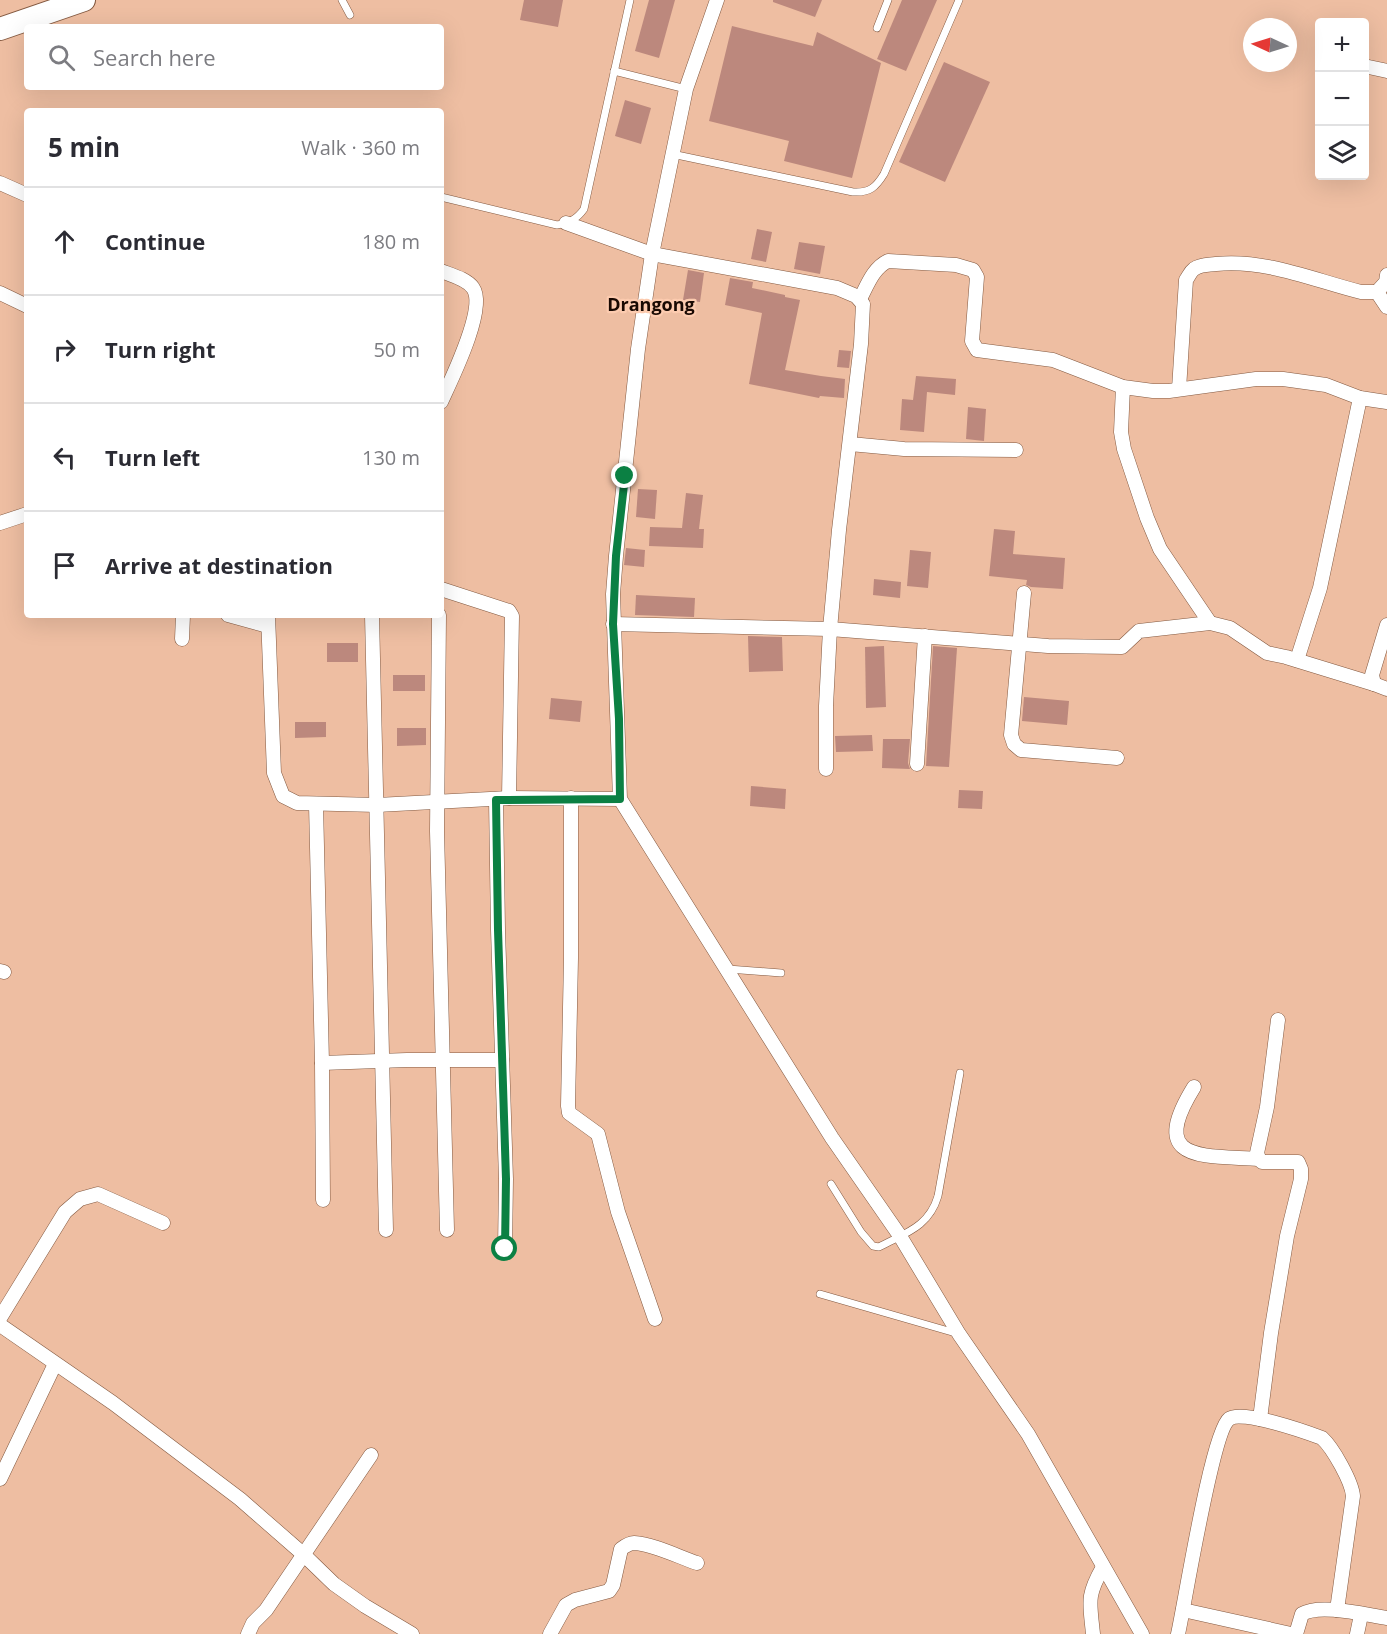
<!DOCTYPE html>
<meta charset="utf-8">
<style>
body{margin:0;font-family:"Open Sans",sans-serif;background:#f7f7f7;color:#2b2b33}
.controls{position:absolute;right:18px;top:18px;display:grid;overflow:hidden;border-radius:6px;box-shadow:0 6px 24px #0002}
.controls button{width:54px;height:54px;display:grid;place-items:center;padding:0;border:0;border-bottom:2px solid #e1e1e2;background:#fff;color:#2b2b33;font:30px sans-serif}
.compass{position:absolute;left:1243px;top:18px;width:54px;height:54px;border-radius:50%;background:#fff;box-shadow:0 6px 24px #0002;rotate:274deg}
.stop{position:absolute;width:18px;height:18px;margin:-14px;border:4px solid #0b8043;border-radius:50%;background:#fff}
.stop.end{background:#0b8043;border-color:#fff;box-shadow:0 2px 6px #0008}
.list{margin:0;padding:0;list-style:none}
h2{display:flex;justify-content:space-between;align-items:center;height:78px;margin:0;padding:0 24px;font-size:26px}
h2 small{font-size:20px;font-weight:400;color:#7c7c81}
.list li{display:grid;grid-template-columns:39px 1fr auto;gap:18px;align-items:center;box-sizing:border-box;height:108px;padding:0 24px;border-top:2px solid #e1e1e2}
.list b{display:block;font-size:22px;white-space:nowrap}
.list em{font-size:20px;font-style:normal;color:#7c7c81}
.icon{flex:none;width:33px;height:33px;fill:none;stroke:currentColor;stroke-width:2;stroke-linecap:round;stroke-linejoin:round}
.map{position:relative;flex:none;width:1387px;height:1634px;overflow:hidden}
.search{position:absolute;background:#fff;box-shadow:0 6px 24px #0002;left:24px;top:24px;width:420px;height:66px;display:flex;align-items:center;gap:15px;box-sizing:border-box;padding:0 21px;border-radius:6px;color:#7c7c81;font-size:22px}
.panel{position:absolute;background:#fff;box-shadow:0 6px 24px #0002;left:24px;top:108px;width:420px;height:510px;border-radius:6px}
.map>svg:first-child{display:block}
</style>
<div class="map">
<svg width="1387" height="1634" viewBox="0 0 1387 1634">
<rect width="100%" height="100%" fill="#eebea2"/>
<g fill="#bc887d">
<polygon points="524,0 563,0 558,27 520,20"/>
<polygon points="649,0 675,0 659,58 635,51"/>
<polygon points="773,0 822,0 815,17 773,2"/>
<polygon points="902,0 937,0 906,71 877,59"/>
<polygon points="732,26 813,46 817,32 881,63 852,178 784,161 789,141 709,121"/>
<polygon points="944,62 990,82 945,182 899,162"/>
<polygon points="625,100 651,108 641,144 615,136"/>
<polygon points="757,229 772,232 766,262 751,259"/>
<polygon points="799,242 825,246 820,274 794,269"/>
<polygon points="688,270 704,273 700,302 683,300"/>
<polygon points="730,278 753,282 752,288 785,295 785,297 800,300 785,370 821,376 845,379 844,398 820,396 819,398 749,384 762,313 725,305"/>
<polygon points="839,350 851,351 849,368 837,367"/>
<polygon points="916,376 956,379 955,395 927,392 924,432 900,430 902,399 913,400"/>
<polygon points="968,407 986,409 984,441 966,439"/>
<polygon points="638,489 657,490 655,519 636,517"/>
<polygon points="686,493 703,495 699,529 704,529 703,548 649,546 650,527 682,528"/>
<polygon points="994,529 1015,531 1013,554 1065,558 1063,589 1031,587 1026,585 1027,580 989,576"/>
<polygon points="626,548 645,550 644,567 624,565"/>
<polygon points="910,550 931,552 928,588 907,586"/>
<polygon points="874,579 901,582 900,598 873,595"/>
<polygon points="636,595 695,598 694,617 635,615"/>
<polygon points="748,636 782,637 783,671 749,672"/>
<rect x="327" y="643" width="31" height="19"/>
<polygon points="884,646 886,707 866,708 865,647"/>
<polygon points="933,646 957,648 949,767 926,766"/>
<rect x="393" y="675" width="32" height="16"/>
<polygon points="1024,697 1069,701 1067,725 1022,721"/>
<polygon points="551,698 582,701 580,722 549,719"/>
<polygon points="295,722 326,722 326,737 295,738"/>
<polygon points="397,728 426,728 426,745 397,746"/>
<polygon points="872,735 873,751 836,752 835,736"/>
<polygon points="883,739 910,739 908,763 910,769 882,768"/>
<polygon points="751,786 786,789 785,809 750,806"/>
<polygon points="959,790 983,791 982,809 958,808"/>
</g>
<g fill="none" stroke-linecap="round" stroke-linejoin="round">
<defs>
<g id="service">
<polyline points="342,0 350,15"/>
<polyline points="877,28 888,0"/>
<polyline points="614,71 686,89"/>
<path d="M672 154 853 192C870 193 876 187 884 174L959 0"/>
<path d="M441 197 557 225C569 223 577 219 584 209L630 0"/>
<polyline points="728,969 781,973"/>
<path d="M831 1184 861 1232 873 1246 879 1247C905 1233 929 1227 938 1196L960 1073"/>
<polyline points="820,1294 959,1334"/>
</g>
<g id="minor">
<polyline points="717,0 686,89 652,254 638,349 616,556 613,594 620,799 832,1138 900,1236 959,1334 1028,1434 1142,1634"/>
<polyline points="1364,66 1387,71"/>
<polyline points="0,183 27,195"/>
<polyline points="566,223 652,254 837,288 856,296 863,304 861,344 839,530 830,629 826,706 826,769"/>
<path d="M441 271C451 275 467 279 473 288 487 308 451 380 441 402"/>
<polyline points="1377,292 1386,282 1387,275"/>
<polyline points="1377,292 1387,307"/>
<polyline points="0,293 27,306"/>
<path d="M860 299C867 286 873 268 888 261L956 265 973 270 977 277 972 341 977 350 1053 360 1123 387 1153 391H1169L1256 379H1283L1326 385 1360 398 1387 402"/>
<polyline points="1123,387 1121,432 1124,449 1147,518 1160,549 1210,623"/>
<path d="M1179 389 1186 280C1189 276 1190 272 1194 269 1201 264 1209 265 1216 264 1266 259 1313 280 1361 292H1377"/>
<polyline points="850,444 904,449 1016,450"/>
<polyline points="0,523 27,514"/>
<polyline points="441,589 509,611 512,616 509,798"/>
<polyline points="1024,593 1011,735 1014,744 1021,750 1117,758"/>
<polyline points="228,615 268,626"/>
<polyline points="268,615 274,773 283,796 297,803 377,805 509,798 620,799"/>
<polyline points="372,615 386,1230"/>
<polyline points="439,615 437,831 447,1230"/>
<polyline points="613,624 830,629 1048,646 1122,647 1139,631 1210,623 1230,628 1267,653 1286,657 1374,684"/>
<polyline points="1387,625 1372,675 1374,684 1387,689"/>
<polyline points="182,639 183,615"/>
<polyline points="1297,660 1320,588 1360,398"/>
<polyline points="917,764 925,636"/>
<polyline points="571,798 571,958 568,1106 569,1113 598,1134 618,1212 655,1319"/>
<polyline points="496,799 498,930 506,1179 505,1249"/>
<polyline points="316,804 322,1063 323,1200"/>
<polyline points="0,971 4,972"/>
<polyline points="322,1063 407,1060 502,1060"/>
<path d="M1194 1087C1147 1163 1202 1155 1259 1159"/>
<polyline points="0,1318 65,1212 80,1199 98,1194 163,1223"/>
<polyline points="0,1325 113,1403 240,1499 303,1554 334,1584 365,1606 412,1634"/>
<polyline points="1260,1419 1271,1333 1287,1236 1301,1179 1301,1169 1298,1162 1262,1162 1259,1159 1257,1153 1267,1107 1278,1020"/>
<polyline points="0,1479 55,1364"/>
<polyline points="1183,1610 1291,1634"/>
<polyline points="248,1634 253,1623 266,1610 371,1455"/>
<path d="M550 1634 566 1605 575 1600 609 1591 613 1585 621 1549C625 1546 629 1543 634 1543 653 1544 679 1557 697 1563"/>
<path d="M1093 1634C1090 1602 1086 1597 1103 1567"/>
<path d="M1178 1634C1185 1603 1212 1432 1229 1419 1241 1409 1306 1432 1322 1438 1333 1448 1352 1482 1353 1496L1337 1610"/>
<path d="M1296 1634 1302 1614C1320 1603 1366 1615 1387 1618"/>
<polyline points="1357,1634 1361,1615"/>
</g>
<polyline id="trunk" points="0,29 84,0"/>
</defs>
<use href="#service" stroke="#835940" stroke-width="8"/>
<use href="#minor" stroke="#835940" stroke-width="15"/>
<use href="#trunk" stroke="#835940" stroke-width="24"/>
<use href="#service" stroke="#fff" stroke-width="7"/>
<use href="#minor" stroke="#fff" stroke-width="14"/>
<use href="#trunk" stroke="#fff" stroke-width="22"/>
</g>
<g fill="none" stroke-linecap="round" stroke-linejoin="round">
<polyline stroke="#0b8043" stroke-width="8" points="505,1249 506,1179 498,930 496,800 620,799 619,719 613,624 616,556 625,476"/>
</g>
<g text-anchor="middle" stroke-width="4.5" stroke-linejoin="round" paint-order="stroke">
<g font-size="18" font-weight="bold" fill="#190902" stroke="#fccbaf">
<text x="651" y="311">Drangong</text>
</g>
</g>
</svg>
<div class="controls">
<button>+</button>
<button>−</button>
<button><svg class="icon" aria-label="layers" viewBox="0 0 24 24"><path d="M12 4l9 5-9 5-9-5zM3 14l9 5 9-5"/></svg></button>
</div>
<svg class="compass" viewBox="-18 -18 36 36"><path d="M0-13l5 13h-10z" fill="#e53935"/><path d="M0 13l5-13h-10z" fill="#7c7c81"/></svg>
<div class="stop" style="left:505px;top:1249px"></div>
<div class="stop end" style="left:625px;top:476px"></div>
<div class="search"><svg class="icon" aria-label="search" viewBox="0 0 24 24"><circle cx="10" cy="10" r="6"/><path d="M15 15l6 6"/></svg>Search here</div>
<section class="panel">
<h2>5 min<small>Walk · 360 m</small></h2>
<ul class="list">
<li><svg class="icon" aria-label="ahead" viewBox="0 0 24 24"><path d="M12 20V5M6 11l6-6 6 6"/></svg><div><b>Continue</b></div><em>180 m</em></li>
<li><svg class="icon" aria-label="right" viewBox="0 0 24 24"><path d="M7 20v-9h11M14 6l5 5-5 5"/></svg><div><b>Turn right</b></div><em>50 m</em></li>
<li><svg class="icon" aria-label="left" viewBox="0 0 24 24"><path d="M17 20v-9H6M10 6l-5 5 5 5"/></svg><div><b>Turn left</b></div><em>130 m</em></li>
<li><svg class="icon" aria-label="arrive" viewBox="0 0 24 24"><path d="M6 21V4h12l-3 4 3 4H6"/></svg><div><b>Arrive at destination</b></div></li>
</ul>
</section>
</div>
